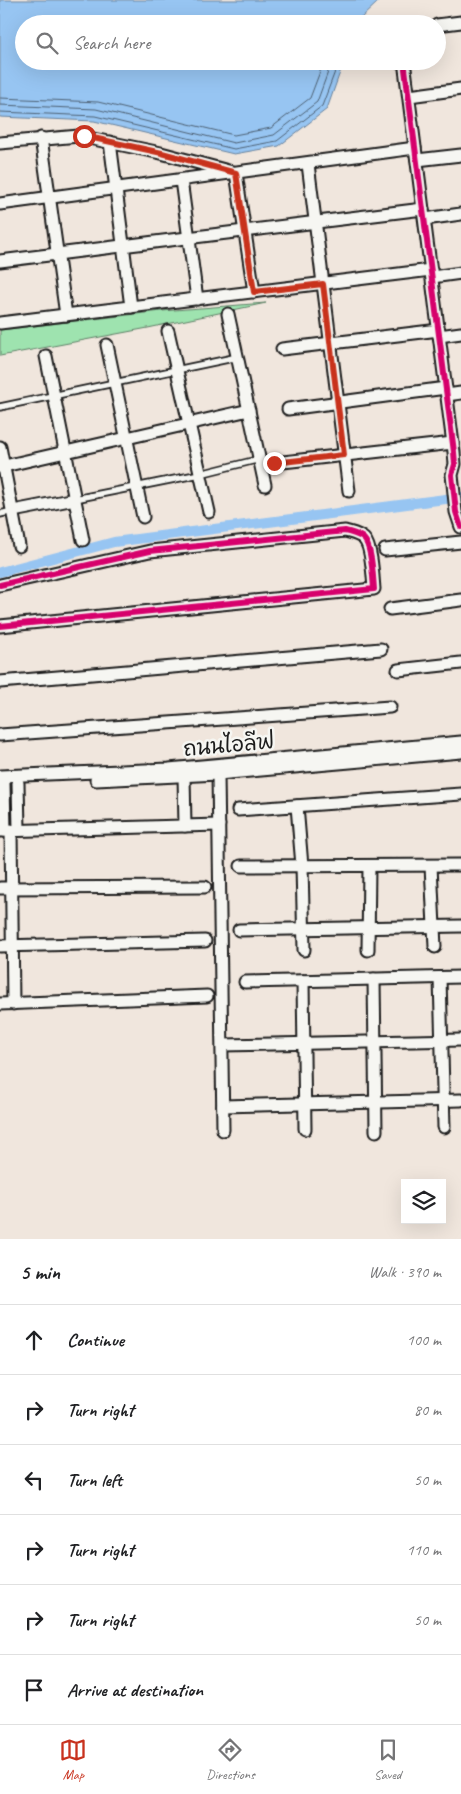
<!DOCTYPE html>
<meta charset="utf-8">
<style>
body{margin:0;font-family:Caveat,"Playpen Sans Thai",sans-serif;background:#f6f6f6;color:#202124}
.controls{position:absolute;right:15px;bottom:15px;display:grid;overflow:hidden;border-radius:0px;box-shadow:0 5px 20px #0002}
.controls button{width:45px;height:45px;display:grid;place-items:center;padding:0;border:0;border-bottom:1px solid #e0e0e0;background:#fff;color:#202124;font:25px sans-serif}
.stop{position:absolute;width:15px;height:15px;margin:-11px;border:4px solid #c8321e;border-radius:50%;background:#fff}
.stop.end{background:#c8321e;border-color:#fff;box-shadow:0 1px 5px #0008}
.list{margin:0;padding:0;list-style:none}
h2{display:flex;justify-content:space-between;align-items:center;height:65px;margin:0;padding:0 20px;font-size:21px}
h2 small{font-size:16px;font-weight:400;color:#757577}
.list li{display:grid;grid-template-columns:32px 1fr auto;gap:15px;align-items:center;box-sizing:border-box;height:70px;padding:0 20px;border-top:1px solid #e0e0e0}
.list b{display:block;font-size:19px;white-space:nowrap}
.list em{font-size:16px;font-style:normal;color:#757577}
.icon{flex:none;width:28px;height:28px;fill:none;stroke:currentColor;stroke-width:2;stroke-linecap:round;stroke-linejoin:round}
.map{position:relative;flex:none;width:461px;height:1239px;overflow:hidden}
.search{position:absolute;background:#fff;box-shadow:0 5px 20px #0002;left:15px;right:15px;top:15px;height:55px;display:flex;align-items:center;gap:12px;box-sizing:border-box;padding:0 18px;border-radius:28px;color:#757577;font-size:19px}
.sheet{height:485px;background:#fff}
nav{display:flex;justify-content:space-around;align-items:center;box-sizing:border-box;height:70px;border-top:1px solid #e0e0e0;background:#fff;font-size:14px;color:#757577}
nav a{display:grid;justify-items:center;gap:2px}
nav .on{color:#c8321e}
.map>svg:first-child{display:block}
</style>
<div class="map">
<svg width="461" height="1239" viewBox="0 0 461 1239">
<rect width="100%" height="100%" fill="#f0e6dd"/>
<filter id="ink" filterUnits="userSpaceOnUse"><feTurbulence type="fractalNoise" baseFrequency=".02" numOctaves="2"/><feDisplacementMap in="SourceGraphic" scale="10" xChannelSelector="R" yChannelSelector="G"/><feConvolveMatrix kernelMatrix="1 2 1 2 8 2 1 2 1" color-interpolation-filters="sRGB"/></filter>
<g filter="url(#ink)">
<polygon fill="#9ee3af" stroke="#5d8066" points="266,303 148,328 0,356 0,330 162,311"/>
<polygon fill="#97c5f2" stroke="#66819c" points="0,0 380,0 360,19 358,24 24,24 24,61 344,61 327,109 279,146 234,154 94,121 0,117"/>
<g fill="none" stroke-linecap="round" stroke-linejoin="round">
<g stroke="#4d6072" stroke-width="1">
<polyline points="0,98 98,102 234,135 271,128 310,98 324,61"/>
<polyline points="0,105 96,109 234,143 274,135 317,102 332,61"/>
<polyline points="0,112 95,116 234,149 277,141 322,106 339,61"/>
</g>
<polyline stroke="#97c5f2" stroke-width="10" points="0,572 114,542 461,497"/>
<defs>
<g id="lane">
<polyline points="0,407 238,357"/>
<polyline points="75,499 200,474 260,459"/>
<polyline points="0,514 13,511"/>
</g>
<g id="street">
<polyline points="437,25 461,22"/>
<polyline points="404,61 454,452 455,464 452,475 453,484 456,512 461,527"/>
<polyline points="409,96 461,89"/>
<polyline points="41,138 66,315"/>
<polyline points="110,142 131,307"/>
<polyline points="0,143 79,136 161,153 236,173 254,292"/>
<polyline points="417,160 461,155"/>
<polyline points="308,164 349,491"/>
<polyline points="181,180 197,299"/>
<polyline points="0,204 415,148"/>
<polyline points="425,219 461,214"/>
<polyline points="0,261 423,209"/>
<polyline points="432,277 461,273"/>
<polyline points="228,314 265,485"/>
<polyline points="0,323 431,270"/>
<polyline points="168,331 209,512"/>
<polyline points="439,336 461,333"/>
<polyline points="107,345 143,517"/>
<polyline points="282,349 439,330"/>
<polyline points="46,356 83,540"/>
<polyline points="447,395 461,393"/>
<polyline points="288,409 446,388"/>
<polyline points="0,447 19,546"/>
<polyline points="274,463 453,443"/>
<polyline points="0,467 249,410"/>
<polyline points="13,511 75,499"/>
<polyline points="385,550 461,542"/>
<path d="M0 585 150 551 345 531C352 533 359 534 364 539 372 547 373 578 374 589L0 626"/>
<polyline points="390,609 461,600"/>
<polyline points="398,670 461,663"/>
<polyline points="0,682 381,649"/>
<polyline points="0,735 390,707"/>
<polyline points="218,774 223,1130"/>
<polyline points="0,776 169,769 461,742"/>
<polyline points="184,776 185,826"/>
<polyline points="96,780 218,774 461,752"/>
<polyline points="4,783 5,831"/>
<polyline points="18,783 19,830"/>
<polyline points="297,806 302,866 304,950"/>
<polyline points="238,810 461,794"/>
<polyline points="11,830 13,1004"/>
<polyline points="0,831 219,825"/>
<polyline points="241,866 461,865"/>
<polyline points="431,866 435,947"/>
<polyline points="0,888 205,887"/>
<polyline points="239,930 461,926"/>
<polyline points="0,946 205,941"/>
<polyline points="368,950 369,866"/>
<polyline points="440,978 444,1127"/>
<polyline points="374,979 376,1131"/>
<polyline points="303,981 305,1129"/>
<polyline points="245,982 461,977"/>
<polyline points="0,1004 207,996"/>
<polyline points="223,1045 461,1040"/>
<polyline points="223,1106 461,1100"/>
</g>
</defs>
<use href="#lane" stroke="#1c1c1c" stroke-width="9"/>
<use href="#street" stroke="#1c1c1c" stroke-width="15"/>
<use href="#lane" stroke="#f6f6f2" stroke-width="5.5"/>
<use href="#street" stroke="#f6f6f2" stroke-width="11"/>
<defs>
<g id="cycleway">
<polyline points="404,61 454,452 455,464 452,475 453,484 456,512 461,527"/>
<path d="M0 585 150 551 345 531C352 533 359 534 364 539 372 547 373 578 374 589L0 626"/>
</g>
</defs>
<use href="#cycleway" stroke="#f6f6f2" stroke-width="9"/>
<use href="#cycleway" stroke="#d6006c" stroke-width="6"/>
</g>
</g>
<g fill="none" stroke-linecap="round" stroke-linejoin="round" filter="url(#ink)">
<polyline stroke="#c8321e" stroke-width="6" points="84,136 162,153 236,173 254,292 323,284 344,455 274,463"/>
</g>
<g text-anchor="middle" stroke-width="5" stroke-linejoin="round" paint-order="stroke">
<g font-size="21" fill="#1c1c1c" stroke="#f6f6f2">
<text transform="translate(229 745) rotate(-5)" y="7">ถนนไอลีฟ</text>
</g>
</g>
</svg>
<div class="controls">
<button><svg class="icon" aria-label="layers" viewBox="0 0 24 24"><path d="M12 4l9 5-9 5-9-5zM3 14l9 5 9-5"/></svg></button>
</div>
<div class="stop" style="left:84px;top:136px"></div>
<div class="stop end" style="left:274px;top:463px"></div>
<div class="search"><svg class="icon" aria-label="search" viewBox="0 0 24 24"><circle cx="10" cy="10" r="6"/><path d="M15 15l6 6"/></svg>Search here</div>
</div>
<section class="sheet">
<h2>5 min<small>Walk · 390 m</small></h2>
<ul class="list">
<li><svg class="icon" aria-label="ahead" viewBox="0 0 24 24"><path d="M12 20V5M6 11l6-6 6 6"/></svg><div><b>Continue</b></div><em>100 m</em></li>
<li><svg class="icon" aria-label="right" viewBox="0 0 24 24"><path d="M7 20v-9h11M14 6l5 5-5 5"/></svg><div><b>Turn right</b></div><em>80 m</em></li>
<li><svg class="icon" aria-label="left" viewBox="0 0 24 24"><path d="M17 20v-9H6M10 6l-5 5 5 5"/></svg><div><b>Turn left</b></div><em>50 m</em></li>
<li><svg class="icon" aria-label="right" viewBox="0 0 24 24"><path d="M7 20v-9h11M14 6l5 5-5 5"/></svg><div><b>Turn right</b></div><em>110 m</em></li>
<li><svg class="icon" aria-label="right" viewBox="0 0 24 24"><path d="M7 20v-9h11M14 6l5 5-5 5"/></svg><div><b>Turn right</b></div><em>50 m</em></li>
<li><svg class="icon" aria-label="arrive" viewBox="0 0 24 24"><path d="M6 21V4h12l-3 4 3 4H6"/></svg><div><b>Arrive at destination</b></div></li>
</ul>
</section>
<nav>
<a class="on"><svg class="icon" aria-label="map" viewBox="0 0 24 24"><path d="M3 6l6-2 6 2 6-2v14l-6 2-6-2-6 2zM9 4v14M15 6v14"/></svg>Map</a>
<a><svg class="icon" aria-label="directions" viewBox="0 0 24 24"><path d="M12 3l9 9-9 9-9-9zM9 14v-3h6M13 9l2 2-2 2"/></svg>Directions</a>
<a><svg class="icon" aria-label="saved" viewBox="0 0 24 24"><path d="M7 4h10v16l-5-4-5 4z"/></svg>Saved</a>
</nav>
